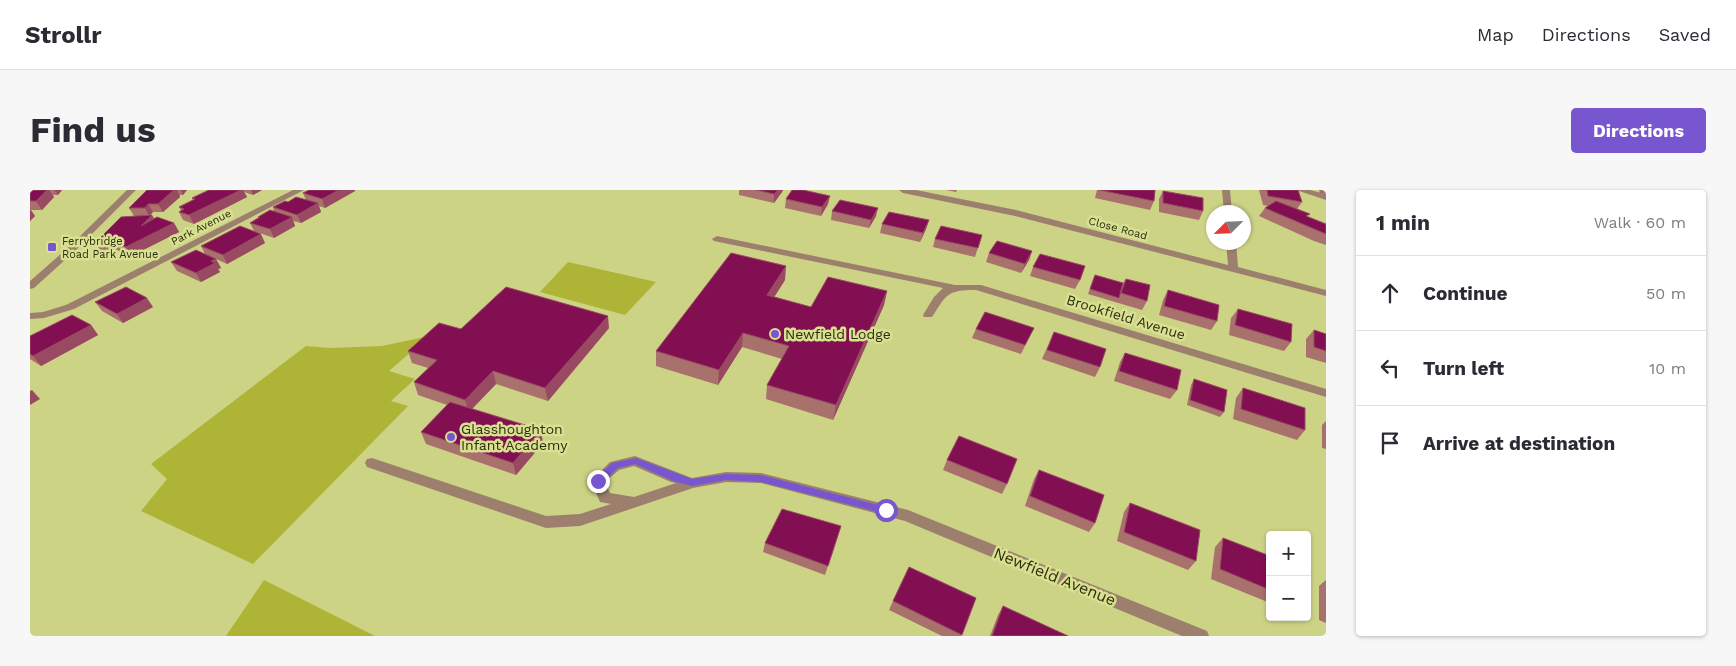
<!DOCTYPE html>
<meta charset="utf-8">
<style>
body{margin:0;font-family:"Work Sans",sans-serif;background:#f7f7f7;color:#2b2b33}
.controls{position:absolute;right:15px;bottom:15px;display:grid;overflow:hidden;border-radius:5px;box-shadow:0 1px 4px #0004}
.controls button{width:45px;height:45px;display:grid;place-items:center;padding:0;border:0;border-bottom:1px solid #e1e1e2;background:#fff;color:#2b2b33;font:25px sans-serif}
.compass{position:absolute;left:1176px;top:15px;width:45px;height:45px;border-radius:50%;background:#fff;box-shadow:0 1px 4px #0004;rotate:246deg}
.stop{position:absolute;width:15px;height:15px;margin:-11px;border:4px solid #7856d0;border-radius:50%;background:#fff}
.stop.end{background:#7856d0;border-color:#fff;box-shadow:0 1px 5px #0008}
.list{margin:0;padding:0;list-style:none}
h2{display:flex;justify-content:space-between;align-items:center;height:65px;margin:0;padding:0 20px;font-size:21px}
h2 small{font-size:16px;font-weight:400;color:#7c7c81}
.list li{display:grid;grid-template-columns:32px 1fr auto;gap:15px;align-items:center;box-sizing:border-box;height:75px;padding:0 20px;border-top:1px solid #e1e1e2}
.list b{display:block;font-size:19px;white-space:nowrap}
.list em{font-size:16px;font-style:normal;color:#7c7c81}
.icon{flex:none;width:28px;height:28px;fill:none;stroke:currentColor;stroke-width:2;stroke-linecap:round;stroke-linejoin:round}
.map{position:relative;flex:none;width:1296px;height:446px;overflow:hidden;border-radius:5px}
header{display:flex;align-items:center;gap:30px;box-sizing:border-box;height:70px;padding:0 25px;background:#fff;border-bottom:1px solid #e1e1e2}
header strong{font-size:24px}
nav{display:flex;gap:28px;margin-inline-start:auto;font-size:18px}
.intro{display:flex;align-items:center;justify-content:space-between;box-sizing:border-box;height:120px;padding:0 30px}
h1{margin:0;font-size:35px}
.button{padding:12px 22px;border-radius:5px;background:#7856d0;color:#fff;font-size:18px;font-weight:700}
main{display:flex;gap:30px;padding:0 30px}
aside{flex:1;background:#fff;border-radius:5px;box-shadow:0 1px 4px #0004}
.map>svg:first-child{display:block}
</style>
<header>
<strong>Strollr</strong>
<nav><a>Map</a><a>Directions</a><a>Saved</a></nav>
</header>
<div class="intro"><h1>Find us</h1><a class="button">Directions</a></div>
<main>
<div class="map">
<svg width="1296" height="446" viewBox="0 0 1296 446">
<rect width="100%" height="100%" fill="#cdd385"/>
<g fill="#aeb435">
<polygon points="538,72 626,92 595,125 510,102"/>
<polygon points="399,146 359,181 385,189 361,211 378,216 223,374 111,321 137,289 121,274 276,156 300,158 352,156"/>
<polygon points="234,390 345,446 196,446"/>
</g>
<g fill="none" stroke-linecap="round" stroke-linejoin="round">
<g fill="#9c7f6d" fill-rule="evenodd">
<polygon points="97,0 106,0 46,60 4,98 0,99 0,91 40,56"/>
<polygon points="263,0 274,0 44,119 14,128 0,129 0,123 13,122 36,115"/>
<polygon points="869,0 886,0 986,20 1198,75 1196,52 1206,52 1208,77 1296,100 1296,106 985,26 873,3"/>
<polygon points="1192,0 1200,0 1202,22 1194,22"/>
<polygon points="1266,0 1280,0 1296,4 1296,10"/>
<path d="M687 46 925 95H951L1296 199V207L946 100C917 100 917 104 902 127H894L893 125 904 107 913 98 684 51 682 49Z"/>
<path d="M605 266 662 288 696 282 731 283 878 320 1177 441 1179 446H1152L875 331 731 293 696 292 663 298 550 336 516 338 337 277 335 273 337 269 342 268 516 326 550 324 581 314 570 312 561 291 580 272ZM604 276 641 292 646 293 604 307 580 303 575 292 589 280Z"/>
</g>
</g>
<g fill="#a8716c">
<polygon points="0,0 32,0 28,5 22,5 24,7 12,20 1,20 5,26 0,31"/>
<polygon points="117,0 157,0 153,5 150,5 150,7 133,22 123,22 120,25 122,25 124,29 144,33 149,42 101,66 89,61 71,62 65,53 104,26 99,18"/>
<polygon points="179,0 232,0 223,5 214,2 217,7 164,34 153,30 149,22 151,20 149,17 163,10 162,8"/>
<polygon points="709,0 753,0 752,2 744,13 709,5"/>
<polygon points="916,0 927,0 926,2"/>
<polygon points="1067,0 1125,0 1124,11 1120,20 1065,8"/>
<polygon points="1229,0 1268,0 1272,12 1267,19 1278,27 1296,34 1296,55 1284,51 1229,26 1235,18 1238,16 1233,15"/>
<polygon points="1289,0 1296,0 1296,4 1290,3"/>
<polygon points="325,1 295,18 289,16 291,22 271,33 263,31 265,36 244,48 224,41 220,33 228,28 228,27 244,21 243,17 258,12 276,10 273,3"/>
<polygon points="1133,1 1173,21 1169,30 1129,22 1129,9"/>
<polygon points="756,9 798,14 791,26 755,18"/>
<polygon points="802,21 846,26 839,38 801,30"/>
<polygon points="899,30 896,39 890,52 850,43 852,34"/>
<polygon points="952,45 945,67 903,57 905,49"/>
<polygon points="235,53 197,74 186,69 191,78 188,79 190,82 171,92 147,81 141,72 175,64 171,56"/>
<polygon points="1002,61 999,70 991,83 956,72 959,63"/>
<polygon points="1003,77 1050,90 1045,99 1000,86"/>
<polygon points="1065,85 1093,93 1096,89 1117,111 1112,120 1058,104"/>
<polygon points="755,90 744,107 781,117 857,101 854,115 803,230 736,209 737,195 752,169 712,157 688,195 626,176 626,161"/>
<polygon points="1138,100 1187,131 1181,140 1129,125 1133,110"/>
<polygon points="65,112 123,117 93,133 72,121"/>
<polygon points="1208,119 1261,152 1254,161 1199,145 1201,128"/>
<polygon points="61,135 68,145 11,176 0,169 0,146"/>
<polygon points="579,138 518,211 466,194 442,219 513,253 486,285 396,254 391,242 417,215 388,205 384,192 398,178 382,173 378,161 431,139"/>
<polygon points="1004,138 991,164 942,148 946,139"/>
<polygon points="1284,140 1296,144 1296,173 1276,167 1276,149"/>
<polygon points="1024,142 1070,177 1065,187 1012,169"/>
<polygon points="1095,163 1147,200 1140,209 1084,191 1090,172"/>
<polygon points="1164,189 1194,222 1190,227 1157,215 1161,195"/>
<polygon points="1213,198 1275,240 1267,250 1203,229 1206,208"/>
<polygon points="1296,231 1296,259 1292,258 1292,235"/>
<polygon points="917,270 977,294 972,304 913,280"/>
<polygon points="1009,280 1065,333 1059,342 995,316 1004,289"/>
<polygon points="1100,313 1166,371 1158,380 1087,351 1094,322"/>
<polygon points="808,345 795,385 733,362 735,353"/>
<polygon points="1193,348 1240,366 1240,413 1181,389 1185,357"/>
<polygon points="1296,390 1296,433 1289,430 1289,396"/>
<polygon points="946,408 931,446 912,446 859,420 863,411"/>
<polygon points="973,416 1038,446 960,446 968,425"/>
</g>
<g fill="#994a62">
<polygon points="17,0 19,0 24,7 12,20 6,11"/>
<polygon points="24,0 32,0 28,5"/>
<polygon points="144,0 147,0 150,7 133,22 128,14"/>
<polygon points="151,0 157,0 153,5"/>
<polygon points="211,0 213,0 217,7 164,34 159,25"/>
<polygon points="221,0 232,0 223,5"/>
<polygon points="309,0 325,0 325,1 295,18 292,9"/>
<polygon points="748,0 753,0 752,2 744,13 744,4"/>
<polygon points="800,6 798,14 791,26 792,17"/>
<polygon points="288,13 291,22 271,33 267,25"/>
<polygon points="118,14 123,22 119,26 115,18"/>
<polygon points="848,18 846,26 839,38 841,30"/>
<polygon points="0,19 5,26 0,31"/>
<polygon points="122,25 127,34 111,36"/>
<polygon points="262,27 265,36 244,48 240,39"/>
<polygon points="899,30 896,39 890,52 893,43"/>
<polygon points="144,33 149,42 101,66 96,57"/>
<polygon points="231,44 235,53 197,74 193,65"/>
<polygon points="1002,61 999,70 991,83 995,74"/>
<polygon points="186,69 191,78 188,79 190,82 171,92 166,83 181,71"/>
<polygon points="756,76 755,90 736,120 737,105"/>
<polygon points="857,101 854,115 803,230 806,215"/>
<polygon points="117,108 123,117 93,133 87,124"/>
<polygon points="578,126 579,138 518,211 515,198"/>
<polygon points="61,135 68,145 11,176 3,166"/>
<polygon points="713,143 712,157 688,195 689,180"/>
<polygon points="463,181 466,194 439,222 435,210"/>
<polygon points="2,200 10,209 0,215 0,201"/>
<polygon points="511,240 513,253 486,285 483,273"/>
</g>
<g fill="#830f53" stroke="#994a62">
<polygon points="0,0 17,0 6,11 0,11"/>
<polygon points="117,0 144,0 128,14 118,14 115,18 99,18"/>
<polygon points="179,0 211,0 159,25 149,22 154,19 149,17 165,9 162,8"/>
<polygon points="279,0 309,0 292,9 273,3"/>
<polygon points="726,0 748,0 744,4"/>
<polygon points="762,0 773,0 800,6 792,17 756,9"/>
<polygon points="1069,0 1125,0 1124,11"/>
<polygon points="1237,0 1268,0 1272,12 1238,6"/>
<polygon points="1133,1 1173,8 1173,21 1133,13"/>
<polygon points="266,7 288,13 267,25 243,17 255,11 258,12"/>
<polygon points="810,10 848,18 841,30 802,21"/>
<polygon points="1246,11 1280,24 1276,26 1296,34 1296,44 1235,18"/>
<polygon points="240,20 262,27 240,39 220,33 230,27 228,27"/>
<polygon points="859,22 899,30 893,43 852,34"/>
<polygon points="122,25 111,36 127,27 144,33 96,57 83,52 65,53 91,27"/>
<polygon points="210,36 231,44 193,65 171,56"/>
<polygon points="911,36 952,45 948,58 905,49"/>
<polygon points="967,51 1002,61 995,74 959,63"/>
<polygon points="166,60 186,69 181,71 185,73 166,83 141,72"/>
<polygon points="701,63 756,76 737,105 781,117 798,87 857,101 806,215 737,195 759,156 713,143 689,180 626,161"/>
<polygon points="1010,64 1055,76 1050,90 1003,77"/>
<polygon points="1065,85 1093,93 1089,108 1060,99"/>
<polygon points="1096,89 1120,95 1117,111 1091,103"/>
<polygon points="96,97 117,108 87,124 65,112"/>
<polygon points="476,97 578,126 515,198 463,181 435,210 384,192 407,170 378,161 409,133 431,139"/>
<polygon points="1138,100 1189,115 1187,131 1134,116"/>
<polygon points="1208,119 1262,134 1261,152 1205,135"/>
<polygon points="955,122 1004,138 995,155 946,139"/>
<polygon points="42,125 61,135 3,166 0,164 0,146"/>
<polygon points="1284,140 1296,144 1296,161 1284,157"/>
<polygon points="1024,142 1076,159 1070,177 1017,160"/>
<polygon points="1095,163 1151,180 1147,200 1089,181"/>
<polygon points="1164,189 1197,200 1194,222 1160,210"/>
<polygon points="1213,198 1275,218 1275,240 1211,219"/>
<polygon points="420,212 511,240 483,273 391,242"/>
<polygon points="929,246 987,269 977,294 917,270"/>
<polygon points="1009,280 1074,305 1065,333 1000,306"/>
<polygon points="1100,313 1170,340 1166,371 1094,342"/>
<polygon points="752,319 811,336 798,376 735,353"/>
<polygon points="1193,348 1240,366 1240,400 1190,379"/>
<polygon points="879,377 946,408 932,445 863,411"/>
<polygon points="973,416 1038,446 962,446"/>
</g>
<polygon fill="#7856d0" points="606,268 662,289 696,284 731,285 856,317 861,320 856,324 731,292 696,290 662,296 643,291 605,274 588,278 572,293 565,293 565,289 582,273"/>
<g fill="#7856d0" stroke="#d9e091" stroke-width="2">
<rect x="17" y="52" width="10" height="10" rx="2.5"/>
<circle cx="745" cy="144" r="5"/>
<circle cx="421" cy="247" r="5"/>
</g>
<g text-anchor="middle" stroke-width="5" stroke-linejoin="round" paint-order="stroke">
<g font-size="11" fill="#2c2e0e" stroke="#d9e091">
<text transform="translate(171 37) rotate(-27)" y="4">Park Avenue</text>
<text transform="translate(1088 38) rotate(15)" y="4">Close Road</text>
</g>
<g font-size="11" fill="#2c2e0e" stroke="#d9e091" text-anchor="start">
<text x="32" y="55">Ferrybridge<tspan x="32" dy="13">Road Park Avenue</tspan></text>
</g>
<g font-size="14" fill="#2c2e0e" stroke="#d9e091">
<text transform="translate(1096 127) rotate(17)" y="5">Brookfield Avenue</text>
</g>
<g font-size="14" fill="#2c2e0e" stroke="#d9e091" text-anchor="start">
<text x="755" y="149">Newfield Lodge</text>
<text x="431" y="244">Glasshoughton<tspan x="431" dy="16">Infant Academy</tspan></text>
</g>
<g font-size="16" fill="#2c2e0e" stroke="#d9e091">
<text transform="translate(1025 386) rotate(22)" y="6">Newfield Avenue</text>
</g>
</g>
</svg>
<div class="controls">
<button>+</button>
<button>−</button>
</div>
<svg class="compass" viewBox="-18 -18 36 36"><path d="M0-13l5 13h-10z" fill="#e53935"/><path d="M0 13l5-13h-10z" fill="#7c7c81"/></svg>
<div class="stop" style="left:856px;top:320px"></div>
<div class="stop end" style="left:568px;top:291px"></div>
</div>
<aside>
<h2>1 min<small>Walk · 60 m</small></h2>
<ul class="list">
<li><svg class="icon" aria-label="ahead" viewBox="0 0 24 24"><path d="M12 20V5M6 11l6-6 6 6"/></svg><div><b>Continue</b></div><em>50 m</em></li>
<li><svg class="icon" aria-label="left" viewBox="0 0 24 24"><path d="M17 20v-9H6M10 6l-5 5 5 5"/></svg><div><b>Turn left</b></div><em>10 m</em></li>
<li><svg class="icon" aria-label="arrive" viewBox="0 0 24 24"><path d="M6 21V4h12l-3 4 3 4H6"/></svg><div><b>Arrive at destination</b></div></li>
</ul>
</aside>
</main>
